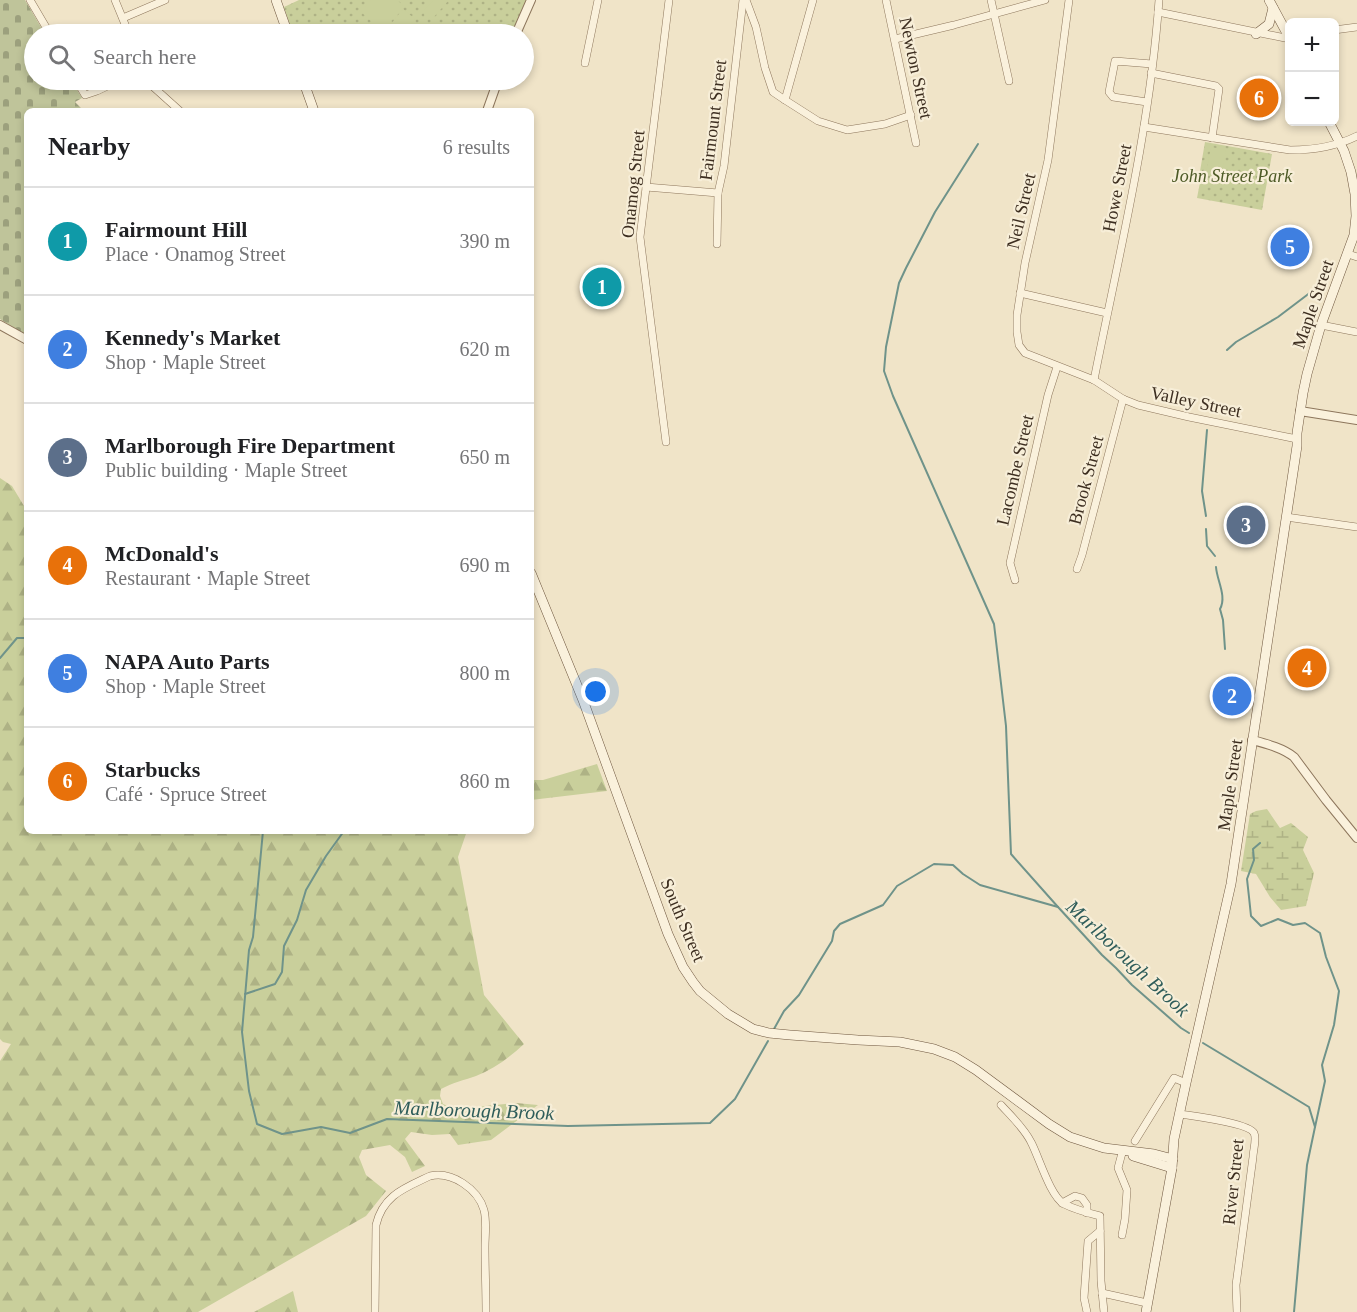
<!DOCTYPE html>
<meta charset="utf-8">
<style>
body{margin:0;font-family:Georgia,serif;background:#f6f6f6;color:#202124}
.controls{position:absolute;right:18px;top:18px;display:grid;overflow:hidden;border-radius:9px;box-shadow:0 3px 9px #0003}
.controls button{width:54px;height:54px;display:grid;place-items:center;padding:0;border:0;border-bottom:2px solid #e0e0e0;background:#fff;color:#202124;font:30px sans-serif}
.you{position:absolute;left:596px;top:692px;width:21px;height:21px;margin:-15px;border:4px solid #fff;border-radius:50%;background:#1a73e8;box-shadow:0 0 0 9px #1a73e833}
.badge{display:grid;place-items:center;width:39px;height:39px;border-radius:50%;background:#7c3aed;color:#fff;font-size:20px;font-weight:700}
.pin{position:absolute;translate:-50% -50%;border:3px solid #fff;box-shadow:0 2px 6px #0006}
.list{margin:0;padding:0;list-style:none}
h2{display:flex;justify-content:space-between;align-items:center;height:78px;margin:0;padding:0 24px;font-size:26px}
h2 small{font-size:20px;font-weight:400;color:#757577}
.list li{display:grid;grid-template-columns:39px 1fr auto;gap:18px;align-items:center;box-sizing:border-box;height:108px;padding:0 24px;border-top:2px solid #e0e0e0}
.list b{display:block;font-size:22px;white-space:nowrap}
.list p{margin:0;font-size:20px;white-space:nowrap;color:#757577}
.list em{font-size:20px;font-style:normal;color:#757577}
.icon{flex:none;width:33px;height:33px;fill:none;stroke:currentColor;stroke-width:2;stroke-linecap:round;stroke-linejoin:round}
.map{position:relative;flex:none;width:1357px;height:1312px;overflow:hidden}
.search{position:absolute;background:#fff;box-shadow:0 3px 9px #0003;left:24px;top:24px;width:510px;height:66px;display:flex;align-items:center;gap:15px;box-sizing:border-box;padding:0 21px;border-radius:33px;color:#757577;font-size:22px}
.panel{position:absolute;background:#fff;box-shadow:0 3px 9px #0003;left:24px;top:108px;width:510px;height:726px;border-radius:9px}
.map>svg:first-child{display:block}
</style>
<div class="map">
<svg width="1357" height="1312" viewBox="0 0 1357 1312">
<defs>
<pattern id="green-dots" width="8" height="8" patternUnits="userSpaceOnUse" patternTransform="scale(1.5)"><rect width="8" height="8" fill="#c9cf9b"/><path d="M2 2h.1M6 6h.1" fill="none" stroke="#aeb285" stroke-width="1.8" stroke-linecap="round"/></pattern>
<pattern id="forest-firs" width="22" height="20" patternUnits="userSpaceOnUse" patternTransform="scale(1.5)"><rect width="22" height="20" fill="#c9cf9b"/><path d="M5 1l3.5 6h-7zM16 11l3.5 6h-7z" fill="#aeb285"/></pattern>
<pattern id="wetland-marsh" width="20" height="14" patternUnits="userSpaceOnUse" patternTransform="scale(1.5)"><rect width="20" height="14" fill="#c9cf9b"/><path d="M1 5h8M5 5V1M11 12h8M15 12V8" fill="none" stroke="#aeb285"/></pattern>
<pattern id="cemetery-stones" width="16" height="16" patternUnits="userSpaceOnUse" patternTransform="scale(1.5)"><rect width="16" height="16" fill="#bfc49a"/><path d="M2 7V4a2 2 0 0 1 4 0v3zM10 15v-3a2 2 0 0 1 4 0v3z" fill="#9ca07d"/></pattern>
</defs>
<rect width="100%" height="100%" fill="#f0e4c8"/>
<g fill="url(#green-dots)">
<polygon points="299,0 526,0 511,34 293,34 284,7"/>
<polygon points="1205,142 1272,154 1262,210 1197,198 1201,177 1199,177"/>
</g>
<g fill="url(#forest-firs)">
<path d="M0 478 12 486 27 511V831H467L458 857 484 995 524 1044C510 1057 494 1069 476 1076 464 1080 452 1083 441 1089L440 1096 443 1104 455 1109 516 1103 538 1105 491 1140 458 1145 450 1134 432 1135 411 1132 405 1139 425 1166 412 1172 405 1157 390 1145 362 1150 359 1157 366 1175 386 1191 366 1216 198 1312H0V1061L11 1044 3 1042 0 1039Z"/>
<polygon points="597,764 607,791 531,800 531,780 543,780"/>
<polygon points="293,1291 298,1312 254,1312"/>
</g>
<polygon fill="url(#wetland-marsh)" points="1267,809 1280,828 1291,823 1308,837 1303,850 1314,873 1306,906 1281,910 1270,897 1256,874 1241,871 1250,814 1256,811"/>
<polygon fill="url(#cemetery-stones)" points="0,0 25,0 45,34 34,34 34,80 71,80 82,98 75,102 84,111 27,111 27,336 0,319"/>
<g fill="#c9cf9b">
<polygon points="371,0 397,0 403,5 381,30 361,12"/>
<polygon points="434,0 449,0 433,18 431,16 428,19 424,15 426,12 424,10"/>
<polygon points="403,9 415,19 402,34 391,34 386,30"/>
<polygon points="1211,147 1226,150 1222,176 1206,173"/>
</g>
<g fill="none" stroke-linecap="round" stroke-linejoin="round">
<g stroke="#6f938a" stroke-width="2">
<polyline points="978,144 935,212 906,268 899,283 886,347 884,371 893,396 994,624 1006,726 1011,854 1058,907"/>
<polyline points="1227,350 1236,342 1278,317 1311,292"/>
<polyline points="1206,516 1202,491 1207,430"/>
<polyline points="1206,529 1207,546 1215,556"/>
<path d="M1216 567C1217 581 1227 596 1220 609L1223 620 1225 649"/>
<polyline points="0,658 17,638 27,638"/>
<polyline points="263,831 253,937 249,950 242,1032 249,1091 257,1124 282,1134 321,1127 350,1133 387,1119 568,1126 710,1123 735,1099 768,1041"/>
<polyline points="1260,843 1253,849 1254,860 1247,879 1249,897 1251,916 1261,926 1278,919 1293,925 1305,923 1320,933 1326,957 1339,991 1334,1025 1322,1065 1325,1081 1315,1127"/>
<polyline points="245,994 275,984 282,972 284,946 297,920 306,890 326,856 344,831"/>
<polyline points="774,1029 784,1011 799,995 832,941 834,931 840,924 883,905 897,886 934,864 953,865 963,874 980,885 1058,907 1102,955 1116,968 1132,985 1181,1028 1189,1033"/>
<polyline points="1203,1043 1309,1107 1315,1127 1307,1165 1294,1312"/>
</g>
<defs>
<g id="minor">
<polyline points="30,0 50,34"/>
<polyline points="115,0 129,34"/>
<polyline points="746,0 756,27 765,68 773,92 785,100 818,121 847,130 885,124 911,115"/>
<polyline points="886,0 916,143"/>
<polyline points="991,0 1009,81"/>
<polyline points="1069,0 1048,160 1025,263 1017,315 1017,332 1019,345 1025,353 1094,380 1123,399 1138,405 1189,417 1297,439"/>
<polyline points="1158,12 1290,39"/>
<polyline points="123,18 165,0"/>
<polyline points="1334,30 1357,27"/>
<polyline points="895,39 954,25 1045,0"/>
<polyline points="585,63 598,0"/>
<polyline points="1151,73 1216,86 1219,89 1212,138"/>
<polyline points="76,80 85,95 97,91 120,80"/>
<polyline points="148,80 150,84 180,111"/>
<polyline points="785,100 813,0"/>
<polyline points="1147,102 1113,97 1109,92 1115,61 1152,64"/>
<path d="M1144 127 1290 150C1313 150 1337 146 1357 136"/>
<polyline points="646,187 718,193"/>
<polyline points="717,244 718,193 724,166 743,0"/>
<polyline points="1348,254 1357,257"/>
<polyline points="1020,293 1107,313"/>
<polyline points="1321,325 1357,332"/>
<path d="M1094 380C1119 254 1150 129 1159 0"/>
<polyline points="666,442 640,237 669,0"/>
<polyline points="1286,517 1357,527"/>
<polyline points="1077,569 1082,555 1123,399"/>
<polyline points="1015,580 1010,563 1048,395 1057,367"/>
<path d="M1001 1105C1012 1117 1024 1128 1031 1142 1039 1157 1050 1196 1064 1204 1076 1210 1088 1213 1100 1216L1101 1281 1104 1312"/>
<path d="M1180 1114C1192 1116 1249 1123 1254 1133 1257 1139 1253 1151 1253 1157L1236 1285 1237 1312"/>
<polyline points="1135,1141 1174,1078 1186,1083"/>
<polyline points="1062,1203 1075,1196 1082,1198 1087,1205 1087,1213"/>
<polyline points="1122,1235 1125,1219 1127,1190 1118,1168 1122,1153"/>
<polyline points="1102,1293 1147,1303"/>
<path d="M375 1312 376 1225C383 1195 405 1188 430 1176 452 1171 478 1189 484 1210 487 1222 485 1235 485 1247 485 1269 486 1290 486 1312"/>
<polyline points="1087,1312 1084,1298 1088,1241 1100,1231"/>
</g>
<g id="tertiary">
<polyline points="516,34 531,0"/>
<polyline points="487,111 498,80"/>
<polyline points="0,325 27,340"/>
<polyline points="1300,411 1357,420"/>
<path d="M1252 740C1267 744 1283 748 1294 757L1326 800 1357 838"/>
</g>
<g id="secondary">
<polyline points="276,0 288,34"/>
<polyline points="1269,0 1290,39"/>
<polyline points="1256,34 1269,24 1273,8"/>
<polyline points="303,80 314,111"/>
<polyline points="531,573 583,700 668,934 683,967 693,982 700,991 728,1014 753,1029 769,1033 790,1035 858,1040 900,1042 934,1049 955,1057 976,1070 1049,1124 1070,1137 1104,1148 1154,1154 1173,1159"/>
<polyline points="1133,1156 1172,1168"/>
<polyline points="1146,1312 1172,1168 1174,1139 1186,1083 1231,884 1297,446 1297,433 1303,393 1307,374 1321,325 1354,235 1356,216 1355,194 1351,172 1344,151 1329,122"/>
</g>
</defs>
<use href="#minor" stroke="#8d765c" stroke-width="8"/>
<use href="#tertiary" stroke="#8d765c" stroke-width="10"/>
<use href="#secondary" stroke="#6f573f" stroke-width="10"/>
<use href="#minor" stroke="#faf1dc" stroke-width="7"/>
<use href="#tertiary" stroke="#faf1dc" stroke-width="8"/>
<use href="#secondary" stroke="#faf1dc" stroke-width="9"/>
</g>
<g text-anchor="middle" stroke-width="4.5" stroke-linejoin="round" paint-order="stroke">
<g font-size="18" fill="#3d2e20" stroke="#f7eed8">
<text transform="translate(916 68) rotate(78)" y="6">Newton Street</text>
<text transform="translate(713 120) rotate(-83)" y="6">Fairmount Street</text>
<text transform="translate(633 184) rotate(-84)" y="6">Onamog Street</text>
<text transform="translate(1117 188) rotate(-79)" y="6">Howe Street</text>
<text transform="translate(1021 211) rotate(-77)" y="6">Neil Street</text>
<text transform="translate(1313 304) rotate(-71)" y="6">Maple Street</text>
<text transform="translate(1196 402) rotate(12)" y="6">Valley Street</text>
<text transform="translate(1015 470) rotate(-77)" y="6">Lacombe Street</text>
<text transform="translate(1086 480) rotate(-75)" y="6">Brook Street</text>
<text transform="translate(1230 785) rotate(-82)" y="6">Maple Street</text>
<text transform="translate(683 920) rotate(67)" y="6">South Street</text>
<text transform="translate(1233 1182) rotate(-84)" y="6">River Street</text>
</g>
<g font-size="18" font-style="italic" fill="#4d5a26" stroke="#f7eed8">
<text x="1232" y="182">John Street Park</text>
</g>
<g font-size="20" font-style="italic" fill="#2f5d5a" stroke="#f7eed8">
<text transform="translate(1128 958) rotate(43)" y="7">Marlborough Brook</text>
<text transform="translate(474 1110) rotate(2)" y="7">Marlborough Brook</text>
</g>
</g>
</svg>
<div class="controls">
<button>+</button>
<button>−</button>
</div>
<div class="you"></div>
<div class="pin badge" style="left:602px;top:287px;background:#0f9aa8">1</div>
<div class="pin badge" style="left:1232px;top:696px;background:#3f7fe0">2</div>
<div class="pin badge" style="left:1246px;top:525px;background:#5c6f8a">3</div>
<div class="pin badge" style="left:1307px;top:668px;background:#e8710a">4</div>
<div class="pin badge" style="left:1290px;top:247px;background:#3f7fe0">5</div>
<div class="pin badge" style="left:1259px;top:98px;background:#e8710a">6</div>
<div class="search"><svg class="icon" aria-label="search" viewBox="0 0 24 24"><circle cx="10" cy="10" r="6"/><path d="M15 15l6 6"/></svg>Search here</div>
<section class="panel">
<h2>Nearby<small>6 results</small></h2>
<ul class="list">
<li><span class="badge" style="background:#0f9aa8">1</span><div><b>Fairmount Hill</b><p>Place · Onamog Street</p></div><em>390 m</em></li>
<li><span class="badge" style="background:#3f7fe0">2</span><div><b>Kennedy's Market</b><p>Shop · Maple Street</p></div><em>620 m</em></li>
<li><span class="badge" style="background:#5c6f8a">3</span><div><b>Marlborough Fire Department</b><p>Public building · Maple Street</p></div><em>650 m</em></li>
<li><span class="badge" style="background:#e8710a">4</span><div><b>McDonald's</b><p>Restaurant · Maple Street</p></div><em>690 m</em></li>
<li><span class="badge" style="background:#3f7fe0">5</span><div><b>NAPA Auto Parts</b><p>Shop · Maple Street</p></div><em>800 m</em></li>
<li><span class="badge" style="background:#e8710a">6</span><div><b>Starbucks</b><p>Café · Spruce Street</p></div><em>860 m</em></li>
</ul>
</section>
</div>
